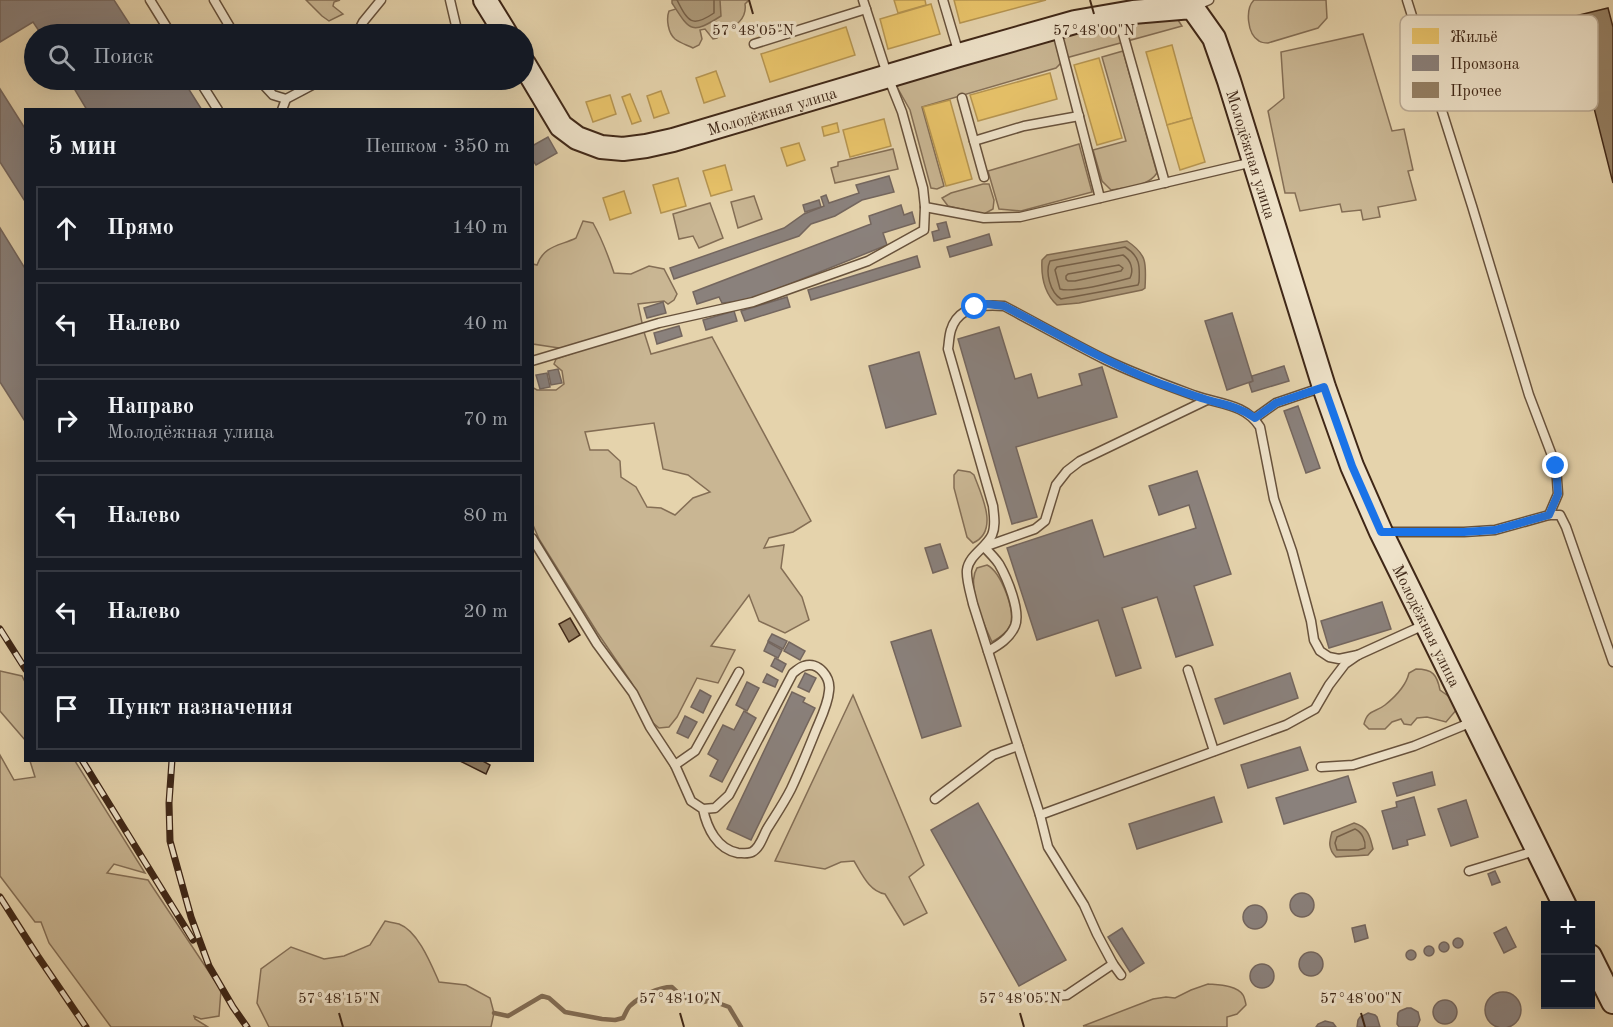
<!DOCTYPE html>
<html lang="ru">
<meta charset="utf-8">
<style>
body{margin:0;font-family:"Old Standard TT",serif;background:#242831;color:#f1f3f6}
.controls{position:absolute;right:18px;bottom:18px;display:grid;overflow:hidden;border-radius:0px;box-shadow:0 6px 24px #0002}
.controls button{width:54px;height:54px;display:grid;place-items:center;padding:0;border:0;border-bottom:2px solid #363941;background:#171b24;color:#f1f3f6;font:30px sans-serif}
.stop{position:absolute;width:18px;height:18px;margin:-14px;border:4px solid #1a73e8;border-radius:50%;background:#fff}
.stop.end{background:#1a73e8;border-color:#fff;box-shadow:0 2px 6px #0008}
.list{margin:0;padding:0;list-style:none}
h2{display:flex;justify-content:space-between;align-items:center;height:78px;margin:0;padding:0 24px;font-size:26px}
h2 small{font-size:20px;font-weight:400;color:#9ea1a6}
.list li{display:grid;grid-template-columns:39px 1fr auto;gap:18px;align-items:center;box-sizing:border-box;height:84px;margin:0 12px 12px;padding:0 12px;border:2px solid #363941;border-radius:0px}
.list b{display:block;font-size:22px;white-space:nowrap}
.list p{margin:0;font-size:20px;white-space:nowrap;color:#9ea1a6}
.list em{font-size:20px;font-style:normal;color:#9ea1a6}
.icon{flex:none;width:33px;height:33px;fill:none;stroke:currentColor;stroke-width:2;stroke-linecap:round;stroke-linejoin:round}
.map{position:relative;flex:none;width:1613px;height:1027px;overflow:hidden}
.search{position:absolute;background:#171b24;box-shadow:0 6px 24px #0002;left:24px;top:24px;width:510px;height:66px;display:flex;align-items:center;gap:15px;box-sizing:border-box;padding:0 21px;border-radius:33px;color:#9ea1a6;font-size:22px}
.panel{position:absolute;background:#171b24;box-shadow:0 6px 24px #0002;left:24px;top:108px;width:510px;height:654px;border-radius:0px}
.map>svg:first-child{display:block}
</style>
<div class="map">
<svg width="1613" height="1027" viewBox="0 0 1613 1027">
<rect width="100%" height="100%" fill="#e5d3ac"/>
<filter id="stains"><feTurbulence type="fractalNoise" baseFrequency=".00333" numOctaves="4"/><feColorMatrix values="0 0 0 0 .2 0 0 0 0 .09 0 0 0 0 .02 0 0 0 .5 -.17"/></filter>
<radialGradient id="worn" r=".72"><stop offset=".6" stop-color="#630" stop-opacity="0"/><stop offset="1" stop-color="#630" stop-opacity=".3"/></radialGradient>
<g fill="#c9b693" stroke="#846e55" stroke-width="1.5" fill-rule="evenodd">
<polygon points="306,0 340,0 334,2 333,6 343,14 329,21 322,16"/>
<path d="M688 0H749L745 4C747 17 736 29 723 29L717 38 713 39 705 29 700 30 702 39 699 45 693 48C687 45 680 43 675 39 668 33 666 19 669 11L686 6Z"/>
<path d="M1254 0H1326L1327 18 1318 28 1268 43C1264 43 1262 43 1259 41 1247 34 1245 9 1254 0Z"/>
<polygon points="1176,17 1182,26 1066,58 1056,68 922,107 944,186 937,189 931,188 910,110 897,87 901,82 1095,27"/>
<polygon points="1363,34 1392,131 1404,129 1413,170 1408,171 1416,200 1378,207 1380,217 1363,220 1361,210 1342,212 1340,204 1300,211 1295,193 1285,193 1268,111 1284,98 1281,52"/>
<path d="M1123 51 1157 173C1148 187 1126 187 1111 190L1102 181 1093 150 1126 141 1102 57Z"/>
<polygon points="1079,144 1092,192 1021,211 999,209 988,171"/>
<polygon points="893,149 898,169 835,183 831,168 838,166 838,162"/>
<polygon points="983,184 989,184 994,200 993,209 984,214 948,206 942,198 951,193"/>
<polygon points="754,196 762,219 738,228 731,202"/>
<polygon points="710,203 723,238 699,248 693,236 679,239 673,214"/>
<path d="M583 221 593 223C602 239 608 255 614 273L631 274 649 266 664 269 677 294 674 300 668 304 664 301 638 304 644 332 651 354 712 337 811 521 793 532 769 538 764 548 784 545 781 568 802 597 809 620 785 633 759 621 749 595 711 646 735 650 718 683 697 678 677 717 669 727 659 728 652 722 631 682 597 632 539 539 533 525 532 387 537 390H556L564 384 562 371 554 364 556 359 588 348H559L533 344V264L537 265C544 245 560 246 576 238ZM654 423 663 469 688 475 710 492 693 498 675 515 661 508 647 507 636 487 621 477 620 461 608 450H590L585 432Z"/>
<path d="M958 470 970 472 974 475C981 494 1000 531 973 543L967 537 954 488V475Z"/>
<path d="M987 565C1001 572 1016 611 1010 626 1007 633 999 638 992 642 984 625 966 585 977 568Z"/>
<path d="M1416 669C1433 669 1437 675 1440 690L1451 698 1458 708 1446 722 1427 717 1417 718 1411 725 1404 724 1401 719 1392 722 1385 729H1369L1364 724C1368 709 1375 713 1385 705 1395 697 1406 686 1409 673Z"/>
<polygon points="0,671 22,676 25,682 25,740 0,711"/>
<path d="M853 695 924 865 909 877 927 913 904 925 885 894C869 891 862 874 854 861L841 862 825 869 775 861Z"/>
<polygon points="0,755 14,780 35,777 30,761 75,761 145,873 114,864 107,873 148,880 221,990 219,1016 201,1019 194,1016 195,1019 208,1027 111,1027 49,943 41,922 35,922 0,876"/>
<path d="M385 921C389 922 394 923 399 924 418 931 431 964 439 982L466 985 490 998 494 1013 491 1027H269L257 1003 261 969 291 947 324 959 344 956 370 945Z"/>
<path d="M1208 984C1219 985 1237 985 1243 995 1244 996 1246 1004 1246 1005L1237 1014 1227 1017V1027L1083 1026 1153 999 1166 997 1175 998 1191 990Z"/>
</g>
<g fill="#ad9979" stroke="#816b52" stroke-width="1.5">
<path d="M672 0H720L721 16C691 35 690 31 672 3Z"/>
<path d="M1127 241C1148 255 1146 264 1145 288L1142 290 1079 303 1057 305C1044 293 1041 277 1042 260L1047 255Z"/>
<path d="M1354 823C1368 827 1370 836 1373 849L1368 855 1336 857C1328 849 1329 842 1332 832Z"/>
</g>
<g fill="#e9c46a" stroke="#b69551" stroke-width="1.5">
<polygon points="894,0 925,0 926,5 898,13"/>
<polygon points="954,0 1046,0 960,23"/>
<polygon points="931,4 940,34 888,49 880,19"/>
<polygon points="846,27 855,55 770,82 761,54"/>
<polygon points="1172,45 1192,118 1167,125 1146,52"/>
<polygon points="1099,58 1122,138 1097,145 1074,65"/>
<polygon points="716,71 725,96 704,103 696,78"/>
<polygon points="1050,73 1057,99 978,121 970,95"/>
<polygon points="661,91 669,113 654,118 647,96"/>
<polygon points="630,94 641,121 632,124 622,97"/>
<polygon points="610,95 616,114 593,122 586,102"/>
<polygon points="950,100 972,179 946,186 923,107"/>
<polygon points="1192,118 1205,162 1180,170 1167,125"/>
<polygon points="884,119 891,146 850,157 843,130"/>
<polygon points="837,123 839,132 824,136 822,127"/>
<polygon points="799,143 805,160 787,166 781,148"/>
<polygon points="725,165 732,190 711,196 703,171"/>
<polygon points="678,178 686,206 661,213 653,185"/>
<polygon points="624,191 631,213 610,220 603,198"/>
</g>
<g fill="#8a817c" stroke="#74665e" stroke-width="1.5">
<polygon points="0,0 114,0 136,34 41,34 33,22 0,42"/>
<polygon points="69,80 183,80 202,110 87,110"/>
<polygon points="0,89 26,130 26,203 0,162"/>
<polygon points="548,137 557,153 536,165 532,159 532,146"/>
<polygon points="889,176 894,192 862,200 835,216 811,224 799,236 674,279 670,268 784,228 804,214 824,206 821,197 826,195 829,203 859,193 856,185"/>
<polygon points="819,200 821,207 805,212 803,205"/>
<polygon points="901,205 904,215 912,212 915,223 883,233 887,245 750,300 722,303 719,297 697,304 693,292 871,224 869,216"/>
<polygon points="946,222 950,237 934,241 932,232 939,230 937,224"/>
<polygon points="0,228 26,270 26,423 0,382"/>
<polygon points="989,234 992,245 950,257 947,247"/>
<polygon points="917,256 920,267 811,300 808,290"/>
<polygon points="787,297 790,307 745,321 741,311"/>
<polygon points="663,302 666,313 647,318 644,308"/>
<polygon points="734,311 737,321 706,330 703,320"/>
<polygon points="1232,313 1253,381 1227,390 1205,321"/>
<polygon points="679,326 682,336 657,344 654,333"/>
<polygon points="999,327 1015,379 1031,374 1038,398 1082,385 1079,374 1102,367 1117,417 1016,447 1037,517 1012,524 958,339"/>
<polygon points="919,352 936,414 886,428 869,366"/>
<polygon points="1284,366 1289,381 1252,392 1249,383 1253,381 1252,376"/>
<polygon points="558,369 562,383 551,385 548,371"/>
<polygon points="547,373 550,387 540,389 536,375"/>
<polygon points="1298,406 1320,468 1306,473 1284,411"/>
<polygon points="1197,471 1231,574 1194,586 1213,645 1176,657 1157,597 1122,608 1141,668 1116,676 1098,620 1037,640 1007,548 1092,520 1104,557 1196,528 1189,505 1159,515 1149,486"/>
<polygon points="940,544 948,568 933,573 925,548"/>
<polygon points="1382,602 1391,629 1329,648 1321,621"/>
<polygon points="931,630 961,726 922,738 891,642"/>
<polygon points="772,634 787,641 783,649 768,641"/>
<polygon points="768,642 782,650 778,658 764,651"/>
<polygon points="789,642 805,651 800,660 784,651"/>
<polygon points="775,658 786,664 782,672 771,666"/>
<polygon points="805,673 816,678 809,692 798,687"/>
<polygon points="1290,673 1298,698 1224,724 1215,699"/>
<polygon points="767,674 778,680 775,687 763,682"/>
<polygon points="747,682 759,688 747,711 736,705"/>
<polygon points="700,690 711,696 703,713 691,707"/>
<polygon points="792,692 805,698 803,702 815,708 751,840 727,829"/>
<polygon points="744,711 756,718 722,782 710,776 718,760 708,754 723,725 734,730"/>
<polygon points="685,716 697,722 688,738 677,733"/>
<polygon points="1300,747 1308,770 1248,788 1241,765"/>
<polygon points="1432,772 1435,785 1397,796 1393,783"/>
<polygon points="1348,776 1356,802 1284,824 1276,798"/>
<polygon points="1214,797 1222,822 1137,849 1129,824"/>
<polygon points="1414,797 1425,835 1407,840 1408,845 1393,849 1382,811 1397,807 1396,802"/>
<polygon points="1466,800 1478,837 1451,846 1438,809"/>
<polygon points="978,803 1066,960 1019,986 931,830"/>
<polygon points="1495,871 1500,882 1492,885 1488,874"/>
<circle cx="1302" cy="905" r="12"/>
<circle cx="1255" cy="917" r="12"/>
<polygon points="1365,925 1368,938 1355,942 1352,928"/>
<polygon points="1506,927 1516,947 1504,953 1494,933"/>
<polygon points="1122,928 1144,963 1130,972 1108,937"/>
<circle cx="1458" cy="943" r="5"/>
<circle cx="1444" cy="947" r="5"/>
<circle cx="1429" cy="951" r="5"/>
<circle cx="1411" cy="955" r="5"/>
<circle cx="1311" cy="964" r="12"/>
<circle cx="1262" cy="976" r="12"/>
<circle cx="1503" cy="1010" r="18"/>
<circle cx="1445" cy="1012" r="12"/>
<polygon points="1407,1008 1411,1008 1418,1012 1420,1020 1417,1027 1399,1027 1397,1024 1398,1013 1400,1011"/>
<polygon points="1368,1013 1375,1015 1377,1017 1380,1027 1357,1027 1358,1020 1360,1017"/>
<polygon points="1325,1021 1333,1023 1336,1027 1316,1027 1318,1024"/>
</g>
<g fill="none" stroke-linecap="round" stroke-linejoin="round">
<g stroke="#766048" stroke-width="1.5">
<path d="M677 0C688 22 692 28 714 13V0"/>
<path d="M1125 247C1140 256 1140 266 1139 282L1138 285 1061 299C1050 292 1045 272 1050 261Z"/>
<path d="M1123 255C1131 260 1134 270 1130 278 1115 282 1073 293 1060 289L1055 270 1057 267Z"/>
<polygon points="1119,265 1123,268 1121,271 1075,281 1068,281 1066,279 1066,276 1068,274"/>
<path d="M1355 829C1362 832 1366 841 1365 848L1358 850H1337L1335 843 1337 837Z"/>
</g>
<path stroke="#816b52" stroke-width="4.5" d="M494 1013 508 1016 542 996 549 998 565 1012 602 1019 615 1020 623 1018C626 1013 627 1008 631 1005 641 996 658 987 672 987 683 998 695 1007 710 1000L729 1007 741 1027"/>
</g>
<g fill="#958064" stroke="#3f2717" stroke-width="1.5">
<polygon points="1608,8 1613,27 1613,183 1571,17"/>
<polygon points="570,618 580,635 569,642 559,624"/>
<polygon points="458,760 481,760 490,765 486,774"/>
</g>
<g fill="none" stroke-linecap="round" stroke-linejoin="round">
<defs>
<g id="lane">
<polyline points="150,0 171,34"/>
<polyline points="214,0 234,34"/>
<polyline points="450,0 458,34"/>
<polyline points="943,0 959,54"/>
<polyline points="1407,0 1472,206 1529,395 1556,466 1558,494 1549,515"/>
<polyline points="1193,7 1209,0"/>
<polyline points="1118,16 1165,183"/>
<polyline points="1056,28 1100,198"/>
<polyline points="357,34 363,22 381,0"/>
<polyline points="754,44 866,9"/>
<polyline points="199,80 218,110"/>
<polyline points="259,80 273,95 286,99"/>
<polyline points="962,98 984,177"/>
<polyline points="282,110 286,99 322,80"/>
<polyline points="974,141 1024,126 1079,116"/>
<polyline points="925,207 984,218 1020,217 1253,162"/>
<polyline points="532,361 659,323 753,302 868,261 924,230 925,207 923,188 902,112 888,77 863,0"/>
<polyline points="1255,418 1276,403 1323,387"/>
<polyline points="1384,532 1464,532 1495,530 1549,515 1560,515 1566,527 1613,662"/>
<path d="M532 538 597 644 633 693 650 727 675 765 691 801 703 809 715 808 729 795 793 673C796 671 800 667 804 666 819 661 831 678 829 691 828 704 821 718 816 730 808 750 800 770 791 789 784 803 775 816 767 829 763 836 760 848 752 852 748 854 743 853 738 853 717 849 707 828 703 809"/>
<path d="M988 651C999 645 1010 638 1015 626 1021 611 1007 578 999 564 995 558 989 552 984 547L1035 529 1045 521 1056 485 1067 471 1080 461 1207 400"/>
<polyline points="1188,670 1214,751"/>
<polyline points="675,765 695,751 739,672"/>
<polyline points="1321,767 1353,765 1414,746 1472,722"/>
<polyline points="935,799 993,755 1018,746"/>
<polyline points="1040,815 1286,725 1315,709 1329,685 1345,664 1358,655 1424,625"/>
<polyline points="1469,871 1535,851"/>
<path d="M1121 975 1113 964 1097 934 1084 905 1048 847 1040 815 973 604C971 595 966 579 967 570 969 555 986 548 992 535 996 526 994 516 993 506L948 349C949 343 949 336 951 330 958 306 984 304 1004 306 1038 324 1072 343 1106 360 1135 374 1166 385 1196 396 1219 404 1246 404 1260 427L1274 499 1292 551 1311 621 1314 640 1320 651 1329 657 1339 659 1358 655"/>
<polyline points="1031,998 1067,995 1113,964"/>
</g>
<g id="secondary">
<polyline points="485,0 506,34"/>
<path id="s1" d="M524 64 561 126 577 138 601 147 623 149 646 146 673 140 959 55 1075 22 1133 12 1192 7 1214 38 1229 81 1324 387 1352 466 1381 532 1565 906"/>
<polyline points="1590,956 1613,1002"/>
</g>
</defs>
<use href="#lane" stroke="#68523c" stroke-width="11"/>
<use href="#secondary" stroke="#3f2717" stroke-width="26"/>
<use href="#lane" stroke="#eee2c9" stroke-width="8"/>
<use href="#secondary" stroke="#eee2c9" stroke-width="22"/>
<defs>
<g id="rail">
<polyline points="0,629 26,670"/>
<polyline points="82,760 193,940"/>
<polyline points="172,760 169,803 170,841 191,917 209,966 233,1007 247,1027"/>
<polyline points="0,897 37,955 86,1027"/>
</g>
</defs>
<use href="#rail" stroke="#3f2717" stroke-width="7"/>
<use href="#rail" stroke="#eee2c9" stroke-width="4.5" stroke-dasharray="14" stroke-linecap="butt"/>
</g>
<g fill="none" stroke-linecap="round" stroke-linejoin="round">
<path stroke="#1a73e8" stroke-width="8" d="M975 307 987 304 1004 306C1054 332 1104 361 1156 382 1173 388 1191 395 1208 400 1225 405 1240 407 1255 418L1276 403 1324 387 1352 466 1381 532H1464L1495 530 1549 515 1558 494 1556 466"/>
</g>
<path fill="none" stroke="#3f2717" stroke-width="2" d="M749 0 753 14M1090 0 1094 14M339 1013 343 1027M680 1013 684 1027M1020 1013 1024 1027M1361 1013 1365 1027"/>
<g text-anchor="middle" stroke-width="6" stroke-linejoin="round" paint-order="stroke">
<g font-size="16" fill="#3f2717" stroke="#eee2c9">
<text dy="6" stroke="none"><textPath href="#s1" startOffset="294">Молодёжная улица</textPath></text>
<text dy="6" stroke="none"><textPath href="#s1" startOffset="888">Молодёжная улица</textPath></text>
<text dy="6" stroke="none"><textPath href="#s1" startOffset="1392">Молодёжная улица</textPath></text>
</g>
</g>
<rect x="1400" y="15" width="198" height="96" rx="9" fill="#eee2c9" stroke="#baaa94" stroke-width="1.5"/>
<rect x="1412" y="28" width="27" height="16" fill="#e9c46a"/>
<rect x="1412" y="55" width="27" height="16" fill="#8a817c"/>
<rect x="1412" y="82" width="27" height="16" fill="#958064"/>
<g font-size="16" fill="#3f2717">
<text x="1450" y="42">Жильё</text>
<text x="1450" y="69">Промзона</text>
<text x="1450" y="96">Прочее</text>
</g>
<g font-size="15" text-anchor="middle" fill="#3f2717" stroke="#eee2c9" stroke-width="6" stroke-linejoin="round" paint-order="stroke">
<text x="753" y="35">57°48'05"N</text>
<text x="1094" y="35">57°48'00"N</text>
<text x="339" y="1003">57°48'15"N</text>
<text x="680" y="1003">57°48'10"N</text>
<text x="1020" y="1003">57°48'05"N</text>
<text x="1361" y="1003">57°48'00"N</text>
</g>
<rect width="100%" height="100%" filter="url(#stains)"/>
<rect width="100%" height="100%" fill="url(#worn)"/>
</svg>
<div class="controls">
<button>+</button>
<button>−</button>
</div>
<div class="stop" style="left:975px;top:307px"></div>
<div class="stop end" style="left:1556px;top:466px"></div>
<div class="search"><svg class="icon" aria-label="search" viewBox="0 0 24 24"><circle cx="10" cy="10" r="6"/><path d="M15 15l6 6"/></svg>Поиск</div>
<section class="panel">
<h2>5 мин<small>Пешком · 350 m</small></h2>
<ul class="list">
<li><svg class="icon" aria-label="ahead" viewBox="0 0 24 24"><path d="M12 20V5M6 11l6-6 6 6"/></svg><div><b>Прямо</b></div><em>140 m</em></li>
<li><svg class="icon" aria-label="left" viewBox="0 0 24 24"><path d="M17 20v-9H6M10 6l-5 5 5 5"/></svg><div><b>Налево</b></div><em>40 m</em></li>
<li><svg class="icon" aria-label="right" viewBox="0 0 24 24"><path d="M7 20v-9h11M14 6l5 5-5 5"/></svg><div><b>Направо</b><p>Молодёжная улица</p></div><em>70 m</em></li>
<li><svg class="icon" aria-label="left" viewBox="0 0 24 24"><path d="M17 20v-9H6M10 6l-5 5 5 5"/></svg><div><b>Налево</b></div><em>80 m</em></li>
<li><svg class="icon" aria-label="left" viewBox="0 0 24 24"><path d="M17 20v-9H6M10 6l-5 5 5 5"/></svg><div><b>Налево</b></div><em>20 m</em></li>
<li><svg class="icon" aria-label="arrive" viewBox="0 0 24 24"><path d="M6 21V4h12l-3 4 3 4H6"/></svg><div><b>Пункт назначения</b></div></li>
</ul>
</section>
</div>
